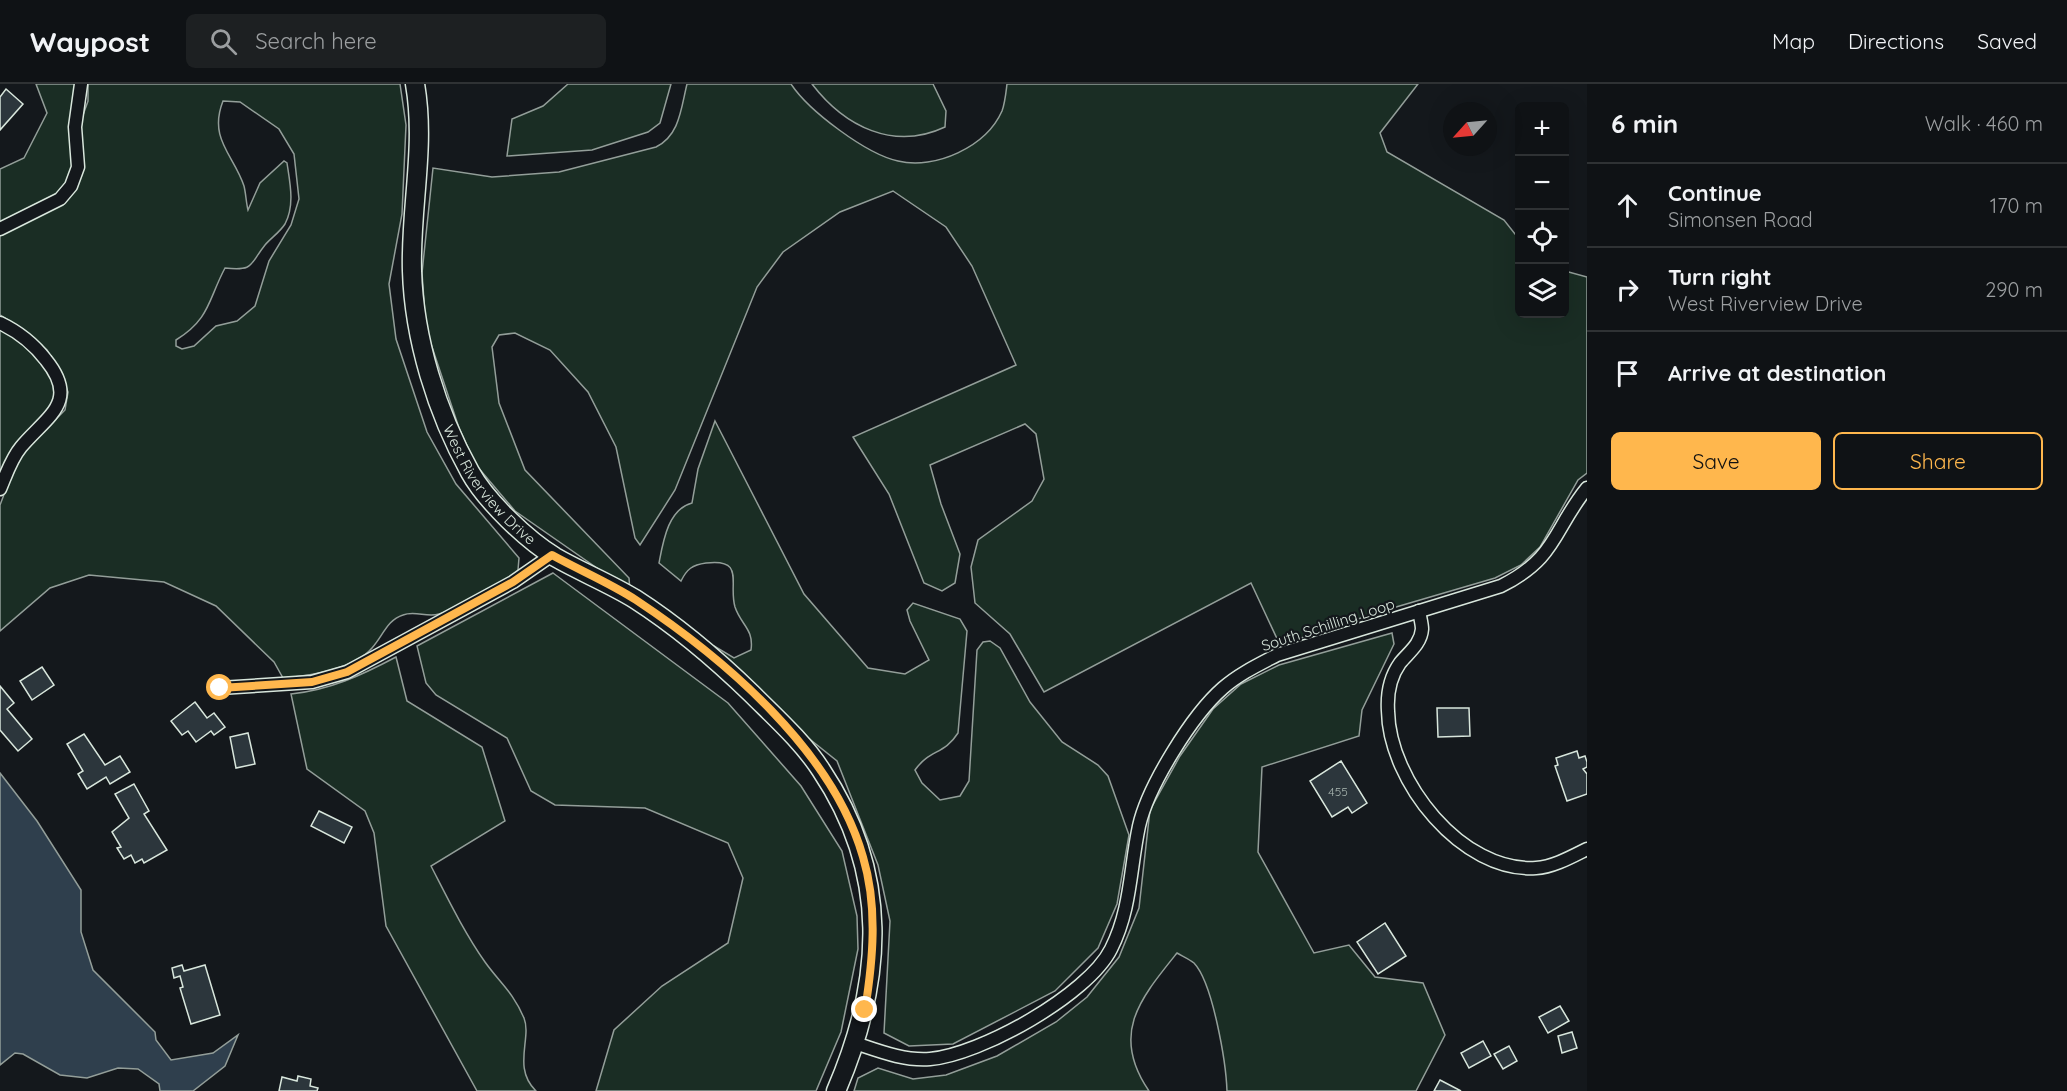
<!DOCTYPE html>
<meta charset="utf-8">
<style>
body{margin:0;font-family:Quicksand,sans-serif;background:#1d2022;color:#f1f3f6}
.controls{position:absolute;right:18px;top:18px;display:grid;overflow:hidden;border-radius:9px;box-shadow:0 6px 24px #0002}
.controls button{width:54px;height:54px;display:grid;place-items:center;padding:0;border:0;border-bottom:2px solid #2f3234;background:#0f1215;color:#f1f3f6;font:30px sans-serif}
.compass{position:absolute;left:1443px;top:18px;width:54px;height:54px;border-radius:50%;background:#0f1215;box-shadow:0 6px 24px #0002;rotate:243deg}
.stop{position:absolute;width:18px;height:18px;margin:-14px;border:4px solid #ffb74d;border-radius:50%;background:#fff}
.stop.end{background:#ffb74d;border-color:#fff;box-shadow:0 2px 6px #0008}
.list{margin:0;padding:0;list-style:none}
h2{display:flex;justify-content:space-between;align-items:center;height:78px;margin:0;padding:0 24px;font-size:26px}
h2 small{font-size:20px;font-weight:400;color:#9b9ea0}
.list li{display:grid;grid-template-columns:39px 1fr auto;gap:18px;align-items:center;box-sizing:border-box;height:84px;padding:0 24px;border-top:2px solid #2f3234}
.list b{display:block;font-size:22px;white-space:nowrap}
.list p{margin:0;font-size:20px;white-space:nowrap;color:#9b9ea0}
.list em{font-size:20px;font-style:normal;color:#9b9ea0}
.actions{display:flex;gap:12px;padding:18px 24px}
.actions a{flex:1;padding:14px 0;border:2px solid #ffb74d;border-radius:9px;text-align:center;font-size:21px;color:#ffb74d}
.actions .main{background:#ffb74d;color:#111}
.icon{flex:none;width:33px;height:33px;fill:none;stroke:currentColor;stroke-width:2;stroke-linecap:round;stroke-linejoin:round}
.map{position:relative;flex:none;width:1587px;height:1007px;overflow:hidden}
header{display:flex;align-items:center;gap:36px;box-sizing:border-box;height:84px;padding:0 30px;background:#0f1215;border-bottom:2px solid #2f3234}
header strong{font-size:28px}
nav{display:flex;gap:33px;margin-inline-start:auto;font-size:21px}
.search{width:420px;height:54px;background:#1d2022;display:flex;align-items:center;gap:15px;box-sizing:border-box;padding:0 21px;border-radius:9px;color:#9b9ea0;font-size:22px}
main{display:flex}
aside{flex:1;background:#0f1215}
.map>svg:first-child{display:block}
</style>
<header>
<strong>Waypost</strong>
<div class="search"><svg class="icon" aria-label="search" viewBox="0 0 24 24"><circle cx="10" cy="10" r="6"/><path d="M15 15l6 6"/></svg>Search here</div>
<nav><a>Map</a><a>Directions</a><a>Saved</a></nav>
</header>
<main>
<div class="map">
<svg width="1587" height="1007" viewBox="0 0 1587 1007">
<rect width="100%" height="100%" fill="#14181c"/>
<g fill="#1a2d24" stroke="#939e99" stroke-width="1.5" fill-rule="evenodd">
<polygon points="36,0 77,0 69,43 73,81 68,99 59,109 0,139 0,85 24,74 47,29"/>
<path d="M88 0H400L406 41 402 130 389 200 396 255 427 348 456 400 519 474 518 486 513 494C489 506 464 522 439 530 427 534 415 526 403 531 387 536 383 552 372 564 354 585 309 592 283 594L274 578 216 522 164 498 89 491 50 504 0 547V421L13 387 25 367 65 326 68 308 60 287 47 266 24 246 0 231V152L8 146 61 121 76 104 79 42 88 17ZM223 17 240 18 279 45 294 70 299 115 291 141 269 177 255 222 237 237 216 242 194 262 182 265 176 262V256C210 235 208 216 225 184 255 187 249 181 265 161 271 154 280 148 285 140 295 121 290 99 287 79L284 77 260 99 248 126C246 118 246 110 244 102 234 71 208 55 223 17Z"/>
<polygon points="568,0 671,0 660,39 648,48 592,66 507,72 512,35 543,22"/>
<path d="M687 0H791C809 27 866 70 898 77 935 86 986 63 1002 27 1005 19 1006 8 1007 0H1418L1380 49 1387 68 1504 136 1519 155 1520 230H1564L1565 187 1587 193V389L1578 396 1540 463 1521 481 1495 494 1379 528 1280 561 1251 499 1044 608 1010 550 975 519 971 483 978 456 1032 417 1044 395 1036 350 1025 340 930 381 941 420 960 470 955 499 942 507 924 499 889 410 853 353 1016 281 972 182 946 143 893 107 840 128 783 168 757 203 675 406 640 461 635 454 616 363 588 308 550 266 515 249 499 251 492 263 499 319 525 386 629 494 630 507 515 427 476 381 459 344 426 245 422 189 433 84 492 93 559 88 656 63C680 51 681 24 687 0Z"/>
<path d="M812 0H933L946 27 945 43C894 67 845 43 812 0Z"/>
<path d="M0 244C15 251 24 260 36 272 42 279 51 290 55 299 64 323 15 373 0 392Z"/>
<path d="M715 337 804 510 868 584 905 590 929 576 910 537 907 526 913 519 960 535 967 547 958 649C944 671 930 665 915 686L922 699 940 716 960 712 969 697 977 566 983 558 990 557 1000 564 1030 618 1062 658 1098 681 1108 692 1129 751 1117 820 1098 864 1055 907 953 960 909 962 884 949 890 837 878 781 837 677 782 633 714 562 734 574 751 566C754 545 741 541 735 523 728 500 746 474 706 479 692 481 687 485 681 497L659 479C663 458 668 425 692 419L698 385Z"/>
<polygon points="553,489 728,619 801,702 842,767 857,832 858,865 841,948 816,1007 596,1007 614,946 662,902 728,859 743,794 728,759 645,724 555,721 531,707 507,654 436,611 426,599 417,562"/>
<path d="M1392 549 1394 560 1362 626 1359 652 1262 683 1258 768 1314 869 1349 861 1375 893 1423 899 1445 951 1416 1007H1227C1226 979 1213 899 1194 879 1189 875 1182 872 1177 869 1140 915 1110 950 1149 1007H854L858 994 878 984 913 995 946 991 997 972 1056 938 1087 913 1119 873 1139 824 1150 726 1180 672 1213 625 1241 600 1279 581Z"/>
<path d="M396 573 407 617 482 663 505 737 431 782C448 815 464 848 485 878 500 899 513 908 524 934 532 954 512 984 536 1007H477L386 842 374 749 365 727 307 685 291 610C330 606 362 591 396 573Z"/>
</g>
<polygon fill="#2f3f4d" stroke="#939e99" stroke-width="1.5" points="0,689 37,737 81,806 81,848 93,886 155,948 156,956 171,976 213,969 238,951 225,982 193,1007 160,1007 159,1000 138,985 118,984 87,994 60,991 23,970 15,969 0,981"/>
<g fill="#2c363c" stroke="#d8e6dc" stroke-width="1.5">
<polygon points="6,5 23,20 0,46 0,13"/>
<polygon points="42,583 54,601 32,616 20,597"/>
<polygon points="0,602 14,619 7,625 32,655 18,667 0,646"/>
<polygon points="195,618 207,634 214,629 225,643 214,651 211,647 196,658 188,647 182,651 171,637"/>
<polygon points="1437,624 1469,624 1470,652 1438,653"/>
<polygon points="248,649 255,680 236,684 230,653"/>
<polygon points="84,650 105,681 120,672 130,688 110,700 106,693 87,705 78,690 83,687 67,660"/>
<polygon points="1577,667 1579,674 1585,672 1587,678 1587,683 1583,685 1587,690 1587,710 1567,717 1555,682 1558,681 1556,674"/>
<polygon points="1341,677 1367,719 1352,729 1348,723 1332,733 1310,697"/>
<polygon points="134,700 149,727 144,730 167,766 144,779 142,775 135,779 131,771 124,775 117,764 121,763 112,748 129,734 115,710"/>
<polygon points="319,727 352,743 344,759 311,742"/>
<polygon points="1385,839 1406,872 1378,890 1357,858"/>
<polygon points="182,881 184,887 205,881 220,931 191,940 180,904 183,903 180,892 174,894 172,884"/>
<polygon points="1560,922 1569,937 1548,949 1539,933"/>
<polygon points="1572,948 1577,964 1562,969 1558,952"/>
<polygon points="1483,957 1491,972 1469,984 1461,969"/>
<polygon points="1509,962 1517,977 1503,985 1494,970"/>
<polygon points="298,992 311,995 310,1002 318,1004 317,1007 279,1007 282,993 297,997"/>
<polygon points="1440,996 1461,1007 1434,1007"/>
</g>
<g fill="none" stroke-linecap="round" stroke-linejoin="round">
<defs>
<g id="street">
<polyline points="0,145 60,115 71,102 78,83 75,43 81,0"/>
<path d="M0 239C19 248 33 259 46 276 80 318 47 332 21 363 11 375 6 391 0 405"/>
<path d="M1419 527C1420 533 1422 540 1422 545 1421 560 1408 569 1400 579 1390 593 1387 611 1388 627 1389 697 1462 789 1536 784 1553 783 1571 773 1587 765"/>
<polyline points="220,604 312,598 347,588 513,498 552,471"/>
<path d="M855 959C879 967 904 977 930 975 980 971 1088 911 1111 865 1131 826 1130 784 1139 742 1148 702 1192 631 1223 604 1239 590 1258 581 1277 571L1501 502C1557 474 1553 446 1587 404"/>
</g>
<g id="secondary">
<path id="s1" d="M415 0C426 63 410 124 412 187 414 255 437 329 470 388 486 417 527 456 555 473 581 488 609 499 635 515 677 542 716 575 752 610 775 633 803 658 821 686 890 789 884 896 836 1007"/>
</g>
</defs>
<use href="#street" stroke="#d8e6dc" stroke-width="15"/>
<use href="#secondary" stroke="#d8e6dc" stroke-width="21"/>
<use href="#street" stroke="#14181c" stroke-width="12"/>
<use href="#secondary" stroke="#14181c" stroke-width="18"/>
</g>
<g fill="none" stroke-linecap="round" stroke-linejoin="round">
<path stroke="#ffb74d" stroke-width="8" d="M220 604 312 598 347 588 513 498 552 471C579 486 610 499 636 516 725 575 833 667 863 773 878 823 873 876 865 926"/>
</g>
<g text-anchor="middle" stroke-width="4.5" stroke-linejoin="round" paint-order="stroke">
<g font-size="12" fill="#adbab4">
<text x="1338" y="712">455</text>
</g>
<g font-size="15" fill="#d8e6dc" stroke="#14181c">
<text dy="5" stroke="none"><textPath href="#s1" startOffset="420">West Riverview Drive</textPath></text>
<text transform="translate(1328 541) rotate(-18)" y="5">South Schilling Loop</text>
</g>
</g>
</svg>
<div class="controls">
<button>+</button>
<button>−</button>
<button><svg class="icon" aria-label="locate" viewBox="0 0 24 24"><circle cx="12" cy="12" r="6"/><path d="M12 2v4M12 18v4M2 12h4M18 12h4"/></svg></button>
<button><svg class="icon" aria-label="layers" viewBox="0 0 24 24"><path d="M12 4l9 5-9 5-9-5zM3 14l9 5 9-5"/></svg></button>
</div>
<svg class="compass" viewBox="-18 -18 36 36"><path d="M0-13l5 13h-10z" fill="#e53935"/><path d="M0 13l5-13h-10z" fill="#9b9ea0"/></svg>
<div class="stop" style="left:220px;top:604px"></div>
<div class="stop end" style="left:865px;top:926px"></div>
</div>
<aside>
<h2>6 min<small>Walk · 460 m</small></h2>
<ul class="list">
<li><svg class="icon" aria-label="ahead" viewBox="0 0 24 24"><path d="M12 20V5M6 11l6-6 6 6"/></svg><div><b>Continue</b><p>Simonsen Road</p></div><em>170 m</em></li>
<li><svg class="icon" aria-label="right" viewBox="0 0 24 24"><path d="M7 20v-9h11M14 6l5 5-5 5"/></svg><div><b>Turn right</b><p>West Riverview Drive</p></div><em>290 m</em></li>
<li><svg class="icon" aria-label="arrive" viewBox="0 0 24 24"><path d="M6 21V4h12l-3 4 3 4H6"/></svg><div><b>Arrive at destination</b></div></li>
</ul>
<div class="actions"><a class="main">Save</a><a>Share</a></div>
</aside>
</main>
